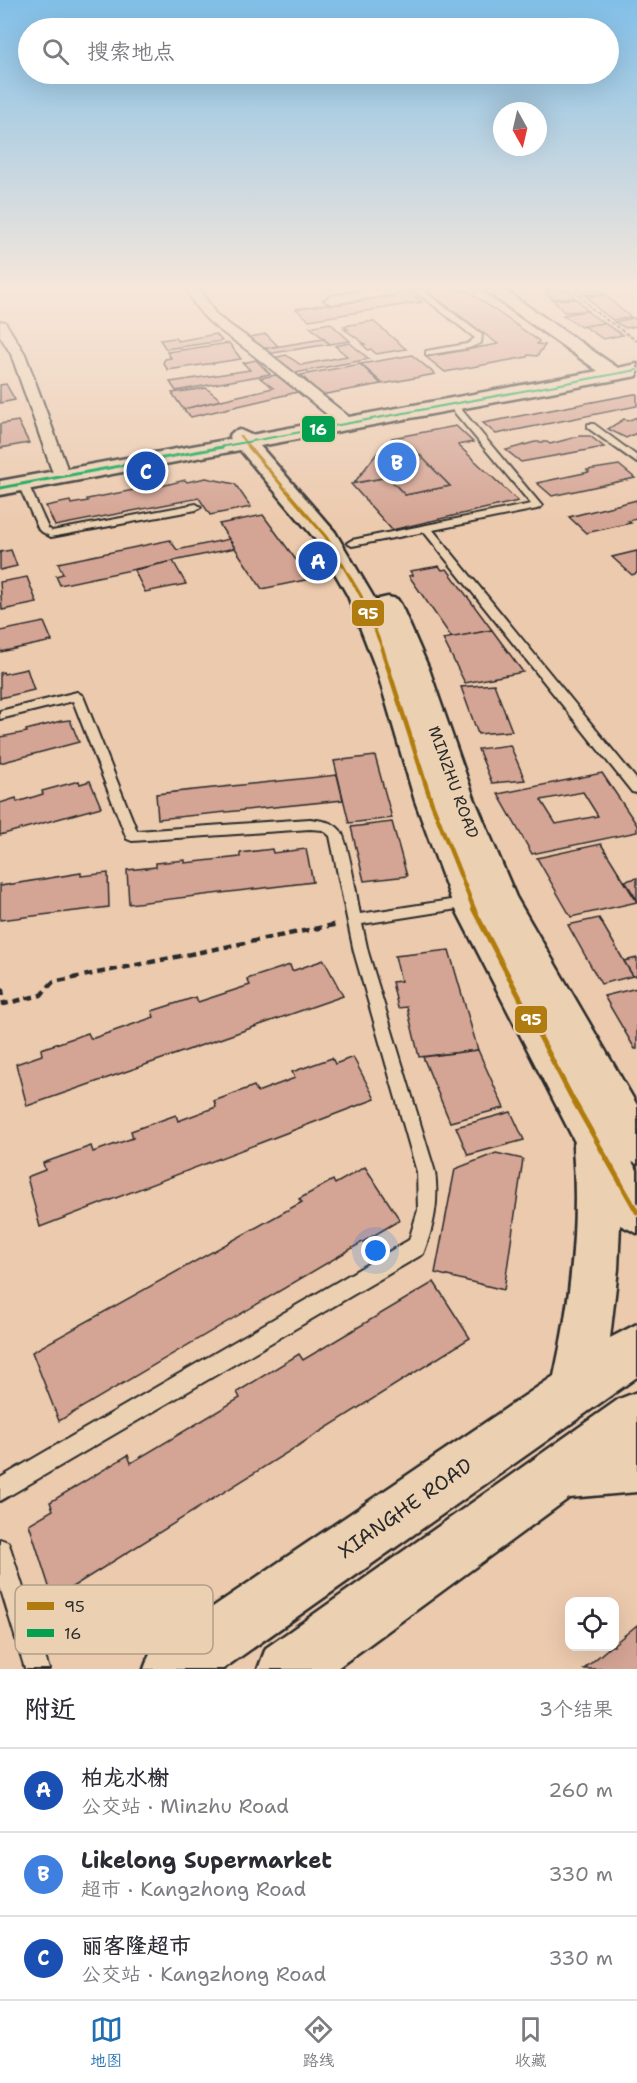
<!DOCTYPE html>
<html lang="zh">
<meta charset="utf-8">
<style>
body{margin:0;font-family:"Shantell Sans","LXGW WenKai TC",sans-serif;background:#f7f7f7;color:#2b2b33}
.controls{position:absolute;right:18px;bottom:18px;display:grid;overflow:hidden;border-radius:12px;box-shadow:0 6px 24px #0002}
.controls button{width:54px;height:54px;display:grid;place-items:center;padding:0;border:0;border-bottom:2px solid #e1e1e2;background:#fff;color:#2b2b33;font:30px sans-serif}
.compass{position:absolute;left:493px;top:102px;width:54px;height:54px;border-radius:50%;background:#fff;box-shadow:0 6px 24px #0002;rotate:172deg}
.you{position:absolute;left:376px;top:1251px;width:21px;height:21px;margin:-15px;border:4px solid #fff;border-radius:50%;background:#1a73e8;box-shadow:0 0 0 9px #1a73e833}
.badge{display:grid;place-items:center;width:39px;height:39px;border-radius:50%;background:#1f6fb2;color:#fff;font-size:20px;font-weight:700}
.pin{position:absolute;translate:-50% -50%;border:3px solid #fff;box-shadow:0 2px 6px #0006}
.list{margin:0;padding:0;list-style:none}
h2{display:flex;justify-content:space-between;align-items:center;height:78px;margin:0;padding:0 24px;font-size:26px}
h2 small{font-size:20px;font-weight:400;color:#7c7c81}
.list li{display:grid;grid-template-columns:39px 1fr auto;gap:18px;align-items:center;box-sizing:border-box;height:84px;padding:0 24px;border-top:2px solid #e1e1e2}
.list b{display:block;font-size:22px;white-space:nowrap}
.list p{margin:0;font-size:20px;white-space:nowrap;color:#7c7c81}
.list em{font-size:20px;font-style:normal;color:#7c7c81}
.icon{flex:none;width:33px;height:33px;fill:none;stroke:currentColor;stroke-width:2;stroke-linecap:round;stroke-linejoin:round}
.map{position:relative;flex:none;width:637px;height:1669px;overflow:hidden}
.search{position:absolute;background:#fff;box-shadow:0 6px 24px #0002;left:18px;right:18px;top:18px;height:66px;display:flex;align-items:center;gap:15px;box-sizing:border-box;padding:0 21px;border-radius:33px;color:#7c7c81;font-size:22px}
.sheet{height:330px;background:#fff}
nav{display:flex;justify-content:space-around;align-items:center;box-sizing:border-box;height:84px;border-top:2px solid #e1e1e2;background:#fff;font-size:16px;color:#7c7c81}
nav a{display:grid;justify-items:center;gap:3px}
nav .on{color:#1f6fb2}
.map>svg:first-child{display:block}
</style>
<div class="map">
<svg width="637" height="1669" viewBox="0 0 637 1669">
<rect width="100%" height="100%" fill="#eccaae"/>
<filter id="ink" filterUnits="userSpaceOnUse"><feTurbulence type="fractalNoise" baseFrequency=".0167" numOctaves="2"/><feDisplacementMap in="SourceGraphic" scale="12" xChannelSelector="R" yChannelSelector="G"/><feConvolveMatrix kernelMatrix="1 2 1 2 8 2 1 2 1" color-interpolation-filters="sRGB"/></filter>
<g filter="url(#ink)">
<g fill="#d4a494" stroke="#2b2b2b" stroke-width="1.5" fill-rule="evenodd">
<polygon points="425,290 466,290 539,341 537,344 545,345 537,356 528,355 527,357 445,372 426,357 498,344"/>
<polygon points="545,290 569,290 575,298 552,299"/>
<polygon points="580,290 601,290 604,294 585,295"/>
<polygon points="408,291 422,302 309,320 296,309"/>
<polygon points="606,295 619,308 631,317 613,320 598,309 587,296"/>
<polygon points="577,299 588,311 564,312 553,300"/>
<polygon points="586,311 604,323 581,327 563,315"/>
<polygon points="633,318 637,320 637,326 626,328 614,322"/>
<polygon points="373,321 406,349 376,354 371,349 368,350 362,344 365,344 344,329 348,329 344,326"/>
<polygon points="330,323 350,341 330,344 310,327"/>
<polygon points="604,323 623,335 603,339 584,326"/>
<polygon points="216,334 222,341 166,349 160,340 175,338 178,341"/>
<polygon points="266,334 278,346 262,349 250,337"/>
<polygon points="323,339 330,344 267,354 262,349"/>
<polygon points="229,343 241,359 168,370 163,363 165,359 171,358 167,352"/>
<polygon points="350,343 369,359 295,373 273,358 286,355 301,365 347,356 335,346"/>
<polygon points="412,355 435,374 383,384 361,364"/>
<polygon points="256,360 270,374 176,391 170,382 250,370 243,363"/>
<polygon points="360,364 381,384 321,395 301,375"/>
<polygon points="276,375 298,392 191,417 183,409 273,388 260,378"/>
<polygon points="6,384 15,400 0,403 0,385"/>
<polygon points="206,388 221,400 183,409 172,393"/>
<polygon points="634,394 637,394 637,406 496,434 483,423"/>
<polygon points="637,417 637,433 626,438 608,429 624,419 627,421"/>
<polygon points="18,421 29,443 0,448 0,424"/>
<polygon points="456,426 473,442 458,445 518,501 392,530 351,484 388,477 405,495 450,486 411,446 402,448 392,438"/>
<polygon points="580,436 590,436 604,447 521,462 506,450 535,442 547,442 550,444"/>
<polygon points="395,441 402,448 411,446 450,486 405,495 388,477 354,483 385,443"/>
<polygon points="619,465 635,478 552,496 537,483 589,472 587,470"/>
<polygon points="206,478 235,484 251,507 210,515 199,498 55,526 46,506 70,501 71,504 88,501 87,499 144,488 146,490 185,480 187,482"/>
<polygon points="637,500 637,519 628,521 631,523 586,533 569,517"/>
<polygon points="263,515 310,579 262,589 219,524"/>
<polygon points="229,539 235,548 60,585 56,576 63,574 58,563 170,540 177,550"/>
<polygon points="11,550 17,566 0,570 0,552"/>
<polygon points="637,551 637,573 632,575 612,557"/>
<polygon points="173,561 186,584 145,592 134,570"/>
<polygon points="439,566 442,570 447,569 492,630 452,638 409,576 413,575 410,571"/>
<polygon points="27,577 37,603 2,610 0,582"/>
<polygon points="44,622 52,641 0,652 0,631"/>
<polygon points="492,630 523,672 465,683 443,639"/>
<polygon points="27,669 34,690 0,698 0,673 3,672 4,674"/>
<polygon points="494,684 512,731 478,734 461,687"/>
<polygon points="70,720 79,742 0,763 0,737 27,732 26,730 61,721"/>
<polygon points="510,745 525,780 492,783 478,749"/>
<polygon points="375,756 392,818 349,823 334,761"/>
<path d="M602 773 637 825V832L532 854 498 794ZM583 792 598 816 556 824 541 800Z"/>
<polygon points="337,775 343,800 158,819 156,794"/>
<polygon points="79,781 80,784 90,781 101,807 0,835 0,803 16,798 17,802 43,794 42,791"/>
<polygon points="392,822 407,876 364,881 351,827"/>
<polygon points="601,844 637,902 571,917 537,858"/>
<polygon points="272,849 273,853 306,849 313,882 129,904 127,870 156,867 156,863 185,860 185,863 240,857 240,853"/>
<polygon points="81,873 81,876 108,873 109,907 0,920 0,883 0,886"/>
<polygon points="637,878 637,900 625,881"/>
<polygon points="599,918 624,961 633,976 601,984 568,925"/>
<polygon points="449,950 478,1050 419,1057 407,1007 398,1008 392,982 401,981 395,956"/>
<polygon points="637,958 637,976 633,976 624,961"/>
<polygon points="324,960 343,996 27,1106 16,1064 42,1055 41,1049 88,1033 91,1039 154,1017 152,1011 196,997 198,1002 250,985 247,979 290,965 292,971"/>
<polygon points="637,988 637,1049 635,1049 604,996"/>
<polygon points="478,1050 504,1108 450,1122 423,1057"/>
<polygon points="353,1057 375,1099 40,1227 27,1177 45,1170 43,1163 91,1146 93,1152 133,1138 131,1131 176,1115 178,1121 216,1107 214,1101 254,1086 257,1092 295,1078 292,1072 332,1058 335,1064"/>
<polygon points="511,1112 524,1140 468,1155 456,1127"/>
<polygon points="496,1153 523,1159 504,1290 435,1273 455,1169"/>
<polygon points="365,1167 400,1220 59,1421 32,1352 302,1202 299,1199 333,1180 335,1184"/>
<polygon points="434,1282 470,1338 53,1599 29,1524 53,1510 50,1502 128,1455 131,1463 240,1398 237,1392 299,1354 303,1360"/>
<polygon points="637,1625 637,1669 584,1669 611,1646 614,1646 614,1644"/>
</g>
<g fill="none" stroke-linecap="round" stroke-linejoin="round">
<defs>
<g id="lane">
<polygon points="414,290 422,290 482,335 481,343 469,348 426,355 426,351 467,344 475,338"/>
<polygon points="450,403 456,403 542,506 537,509 433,530 637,780 637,793 632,792 424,532 352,546 347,543 352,540 531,504 450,407"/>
<polygon points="588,424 594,424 637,456 637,463 588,428"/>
<polygon points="20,482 28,484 48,528 52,531 196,504 201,507 196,510 51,537 39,530 18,484"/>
<path d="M77 692 83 696 137 831 310 819C322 821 332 821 340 830 348 839 357 898 360 914L470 897 475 898 477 902 475 906 470 907 362 924 368 952 435 1172C439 1202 434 1226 423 1254L0 1501V1478L409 1240 418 1210 417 1172 354 952 330 836 323 830 310 829 132 841 127 839 73 701 0 719V711Z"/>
<polygon points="0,1539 8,1542 11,1550 49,1669 25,1669 0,1587"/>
</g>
<g id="street">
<path d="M187 290H200L217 316 261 347 347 415 349 418 347 421H335C308 399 280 376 252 354 225 332 202 324 187 290Z"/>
<polygon points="368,290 402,290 396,294 331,304 324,300 331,296"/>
<polygon points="0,321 5,322 25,354 67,468 65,472 53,472 51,468 11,354 0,336"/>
</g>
<g id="secondary">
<path d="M484 290H504L618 368 637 364V376L260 446 335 532 377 603 379 599 388 597 397 599 401 605 429 669 474 798 516 897 637 1105V1164L632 1162 637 1170V1233L620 1225 618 1269 610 1338 637 1324V1377L223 1669H144L152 1648 554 1376C571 1300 579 1225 573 1147L575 1142 452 902 415 801 377 671 348 596 316 540 240 450 0 495V481L231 439 229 436 233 432 240 430 251 435 598 371Z"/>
<polygon points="637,1392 637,1492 569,1498 336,1669 258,1669 266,1648 619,1399"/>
</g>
</defs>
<use href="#lane" stroke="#2b2b2b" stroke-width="4"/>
<use href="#street" stroke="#2b2b2b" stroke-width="4"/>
<use href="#secondary" stroke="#2b2b2b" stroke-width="5"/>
<polyline stroke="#2b2b2b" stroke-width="2" stroke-dasharray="4 2" stroke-linecap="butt" points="575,290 594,311 637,341"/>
<polyline stroke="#2b2b2b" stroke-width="4.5" stroke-dasharray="8 5" stroke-linecap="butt" points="0,990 2,990 4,1004 41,995 53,982 338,924"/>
<use href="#lane" fill="#ebd1b2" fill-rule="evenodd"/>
<use href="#street" fill="#ebd1b2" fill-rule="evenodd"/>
<use href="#secondary" fill="#ebd1b2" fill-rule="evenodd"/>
<defs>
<polyline id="bus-1-far3" points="240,436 250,448"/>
<polyline id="bus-1-far2" points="249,447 326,537 361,596 383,650"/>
<polyline id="bus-1-far1" points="382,649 431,801 474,909"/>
<polyline id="bus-1" points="473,908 571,1096 637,1212"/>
<polyline id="bus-2-far1" points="214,448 637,370"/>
<polyline id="bus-2" points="0,488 223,447"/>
</defs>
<use href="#bus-1-far3" stroke="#ebd1b2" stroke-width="4.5"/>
<use href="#bus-1-far2" stroke="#ebd1b2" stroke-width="6"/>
<use href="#bus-1-far1" stroke="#ebd1b2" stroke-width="9"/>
<use href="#bus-1" stroke="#ebd1b2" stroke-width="10"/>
<use href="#bus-2-far1" stroke="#ebd1b2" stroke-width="4.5"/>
<use href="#bus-2" stroke="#ebd1b2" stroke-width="6"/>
<use href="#bus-1-far3" stroke="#b07b0f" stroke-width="2"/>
<use href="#bus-1-far2" stroke="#b07b0f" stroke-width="3"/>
<use href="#bus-1-far1" stroke="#b07b0f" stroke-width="4.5"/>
<use href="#bus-1" stroke="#b07b0f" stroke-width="5"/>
<use href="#bus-2-far1" stroke="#02a04f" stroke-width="2"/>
<use href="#bus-2" stroke="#02a04f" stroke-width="3"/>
</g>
</g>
<linearGradient id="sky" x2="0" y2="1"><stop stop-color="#81bfe8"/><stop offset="0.55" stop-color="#f6e7db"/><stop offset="1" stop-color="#f6e7db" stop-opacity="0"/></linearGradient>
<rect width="637" height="524" fill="url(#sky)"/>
<g text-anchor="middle" stroke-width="4.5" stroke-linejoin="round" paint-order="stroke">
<g font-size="16" fill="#2b2b2b" stroke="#ebd1b2">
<text transform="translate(454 782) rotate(70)" y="6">MINZHU ROAD</text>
</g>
<g font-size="20" fill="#2b2b2b" stroke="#ebd1b2">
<text transform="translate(405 1508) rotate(-35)" y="7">XIANGHE ROAD</text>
</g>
</g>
<rect x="15" y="1585" width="198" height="69" rx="9" fill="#ebd1b2" stroke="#b19f8a" stroke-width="1.5"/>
<rect x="27" y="1602" width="27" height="8" fill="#b07b0f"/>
<rect x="27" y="1629" width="27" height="8" fill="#02a04f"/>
<g font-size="16" fill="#2b2b2b">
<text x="64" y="1612">95</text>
<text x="64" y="1639">16</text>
</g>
<g stroke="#ebd1b2" stroke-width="2">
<rect x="301" y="415" width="35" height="28" rx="6" fill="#02a04f"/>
<rect x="351" y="599" width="34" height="28" rx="6" fill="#b07b0f"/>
<rect x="514" y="1005" width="34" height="29" rx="6" fill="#b07b0f"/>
</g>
<g font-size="16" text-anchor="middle" font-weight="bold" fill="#fff">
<text x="318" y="435">16</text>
<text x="368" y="619">95</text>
<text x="531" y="1025">95</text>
</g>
</svg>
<div class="controls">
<button><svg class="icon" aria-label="locate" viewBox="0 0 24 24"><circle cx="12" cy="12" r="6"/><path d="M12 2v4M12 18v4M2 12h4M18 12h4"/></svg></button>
</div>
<svg class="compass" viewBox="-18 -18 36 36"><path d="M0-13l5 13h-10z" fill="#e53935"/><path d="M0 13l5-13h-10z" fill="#7c7c81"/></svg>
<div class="you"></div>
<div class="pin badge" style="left:318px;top:561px;background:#1a4fb4">A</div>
<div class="pin badge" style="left:397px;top:462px;background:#3f7fe0">B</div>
<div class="pin badge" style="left:146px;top:471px;background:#1a4fb4">C</div>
<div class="search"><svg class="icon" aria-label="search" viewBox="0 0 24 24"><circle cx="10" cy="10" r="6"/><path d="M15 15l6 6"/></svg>搜索地点</div>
</div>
<section class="sheet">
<h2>附近<small>3个结果</small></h2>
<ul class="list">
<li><span class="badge" style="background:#1a4fb4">A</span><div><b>柏龙水榭</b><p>公交站 · Minzhu Road</p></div><em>260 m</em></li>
<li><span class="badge" style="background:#3f7fe0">B</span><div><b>Likelong Supermarket</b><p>超市 · Kangzhong Road</p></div><em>330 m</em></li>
<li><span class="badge" style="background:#1a4fb4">C</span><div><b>丽客隆超市</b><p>公交站 · Kangzhong Road</p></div><em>330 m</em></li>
</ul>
</section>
<nav>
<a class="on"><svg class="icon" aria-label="map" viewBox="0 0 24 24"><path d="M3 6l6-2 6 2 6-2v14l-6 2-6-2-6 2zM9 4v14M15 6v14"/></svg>地图</a>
<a><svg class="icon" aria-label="directions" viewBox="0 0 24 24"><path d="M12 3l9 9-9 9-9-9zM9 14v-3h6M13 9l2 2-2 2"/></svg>路线</a>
<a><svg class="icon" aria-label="saved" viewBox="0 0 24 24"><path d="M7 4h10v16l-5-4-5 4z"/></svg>收藏</a>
</nav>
